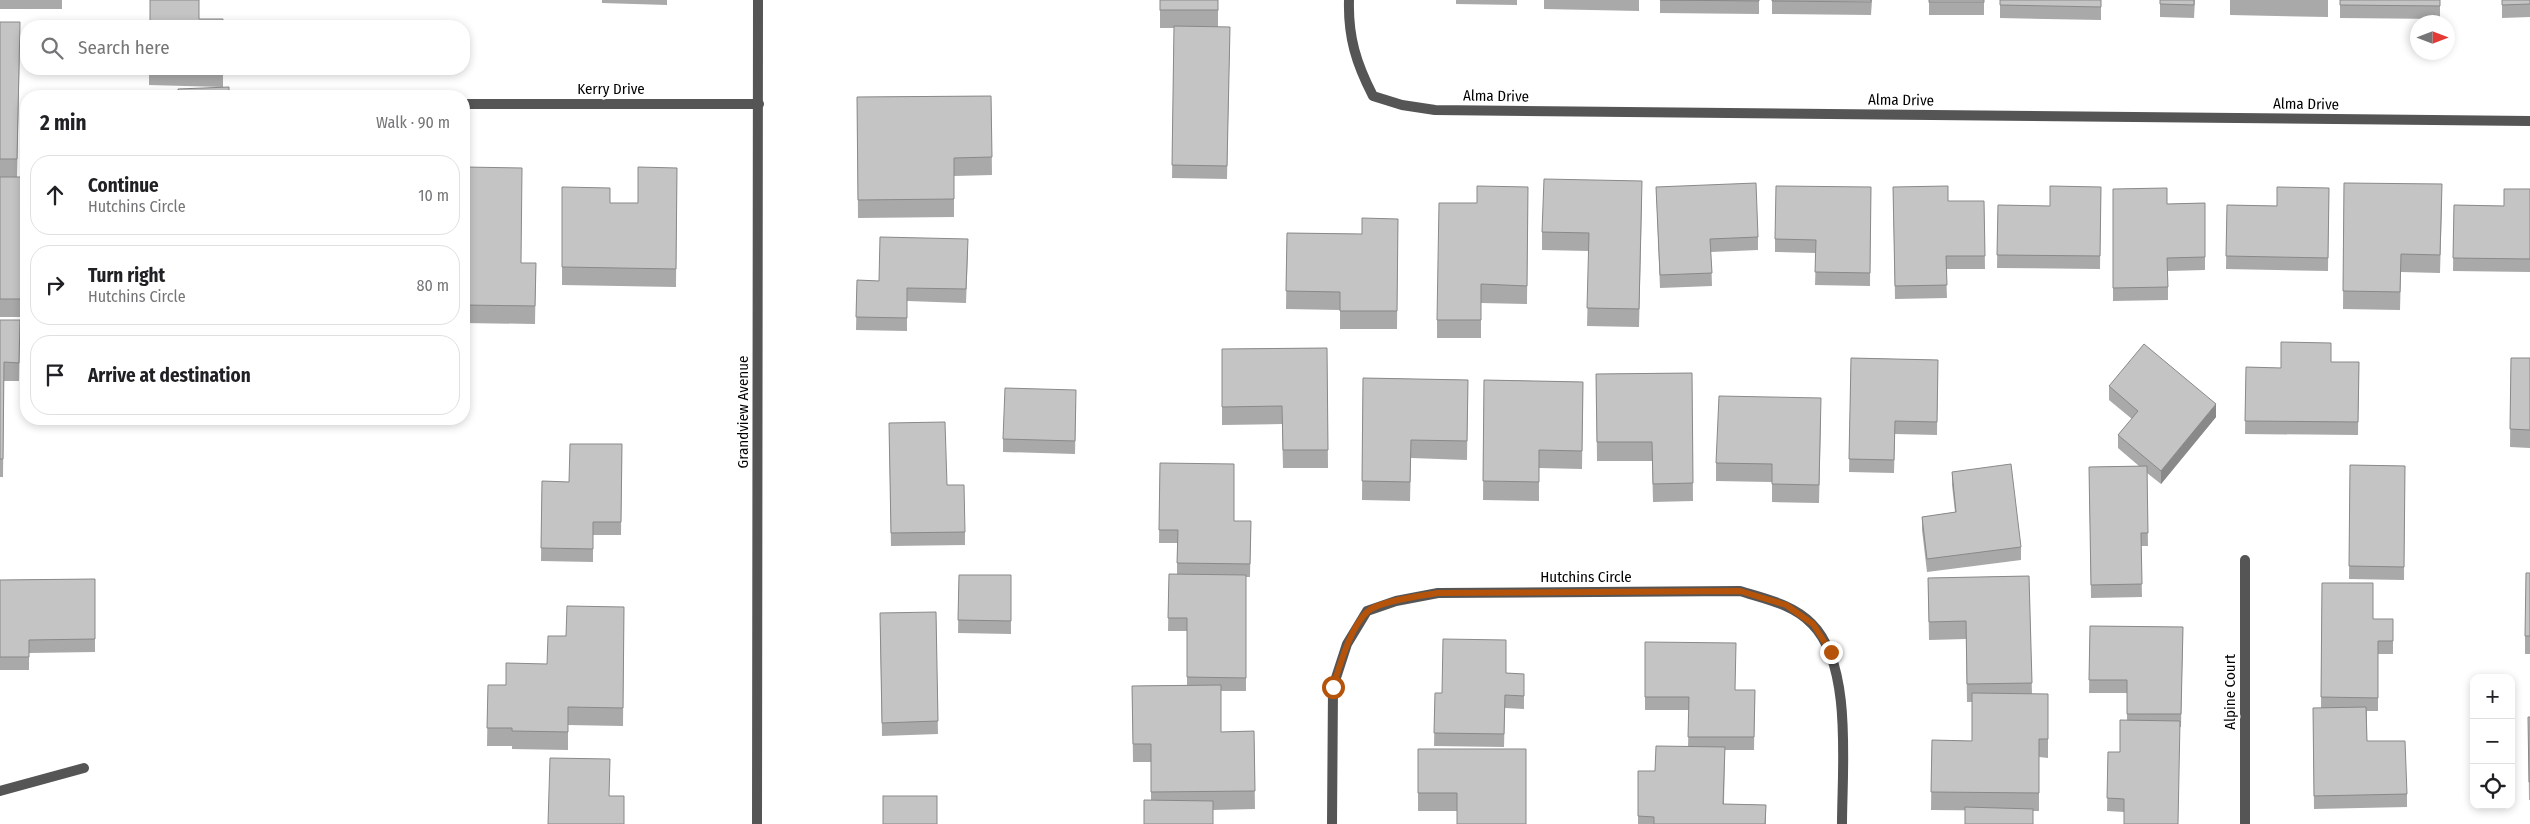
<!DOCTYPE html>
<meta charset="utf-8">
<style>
body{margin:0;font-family:"Fira Sans Condensed",sans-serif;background:#f6f6f6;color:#202124}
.controls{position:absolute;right:15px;bottom:15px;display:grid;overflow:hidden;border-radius:10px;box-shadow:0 2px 8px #0003}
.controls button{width:45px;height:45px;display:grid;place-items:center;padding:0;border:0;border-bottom:1px solid #e0e0e0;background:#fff;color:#202124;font:25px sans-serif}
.compass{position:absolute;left:2410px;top:15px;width:45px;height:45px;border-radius:50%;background:#fff;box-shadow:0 2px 8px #0003;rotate:90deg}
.stop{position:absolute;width:15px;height:15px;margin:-11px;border:4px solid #b45309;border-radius:50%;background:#fff}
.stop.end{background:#b45309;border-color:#fff;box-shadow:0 1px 5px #0008}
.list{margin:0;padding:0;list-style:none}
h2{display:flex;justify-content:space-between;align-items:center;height:65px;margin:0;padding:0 20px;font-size:21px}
h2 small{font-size:16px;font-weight:400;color:#757577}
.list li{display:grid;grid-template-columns:32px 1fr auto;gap:15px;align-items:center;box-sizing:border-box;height:80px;margin:0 10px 10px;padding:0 10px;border:1px solid #e0e0e0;border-radius:20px}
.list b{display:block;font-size:19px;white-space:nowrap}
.list p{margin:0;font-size:16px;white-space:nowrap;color:#757577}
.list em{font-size:16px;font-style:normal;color:#757577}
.icon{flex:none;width:28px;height:28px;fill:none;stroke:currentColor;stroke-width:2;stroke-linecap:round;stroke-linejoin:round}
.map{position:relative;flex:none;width:2530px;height:824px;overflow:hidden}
.search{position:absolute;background:#fff;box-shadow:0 2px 8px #0003;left:20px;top:20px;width:450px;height:55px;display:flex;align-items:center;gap:12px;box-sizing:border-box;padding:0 18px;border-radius:20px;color:#757577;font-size:19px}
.panel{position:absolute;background:#fff;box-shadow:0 2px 8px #0003;left:20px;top:90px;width:450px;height:335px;border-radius:20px}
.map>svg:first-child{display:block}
</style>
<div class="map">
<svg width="2530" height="824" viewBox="0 0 2530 824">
<rect width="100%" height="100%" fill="#fff"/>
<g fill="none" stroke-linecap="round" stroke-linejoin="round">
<g stroke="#555" stroke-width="10">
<path d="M1349 0C1348 37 1356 63 1373 96L1402 105 1435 110 2530 121"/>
<polyline points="464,104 759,104"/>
<polyline points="0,791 84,768"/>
<polyline points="757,824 758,0"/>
<path d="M1332 824 1333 687 1347 644 1367 611 1396 601 1438 593 1740 591C1765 599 1793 604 1812 624 1853 665 1842 769 1842 824"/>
<polyline points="2245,824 2245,560"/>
</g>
</g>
<g fill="#a9a9a9">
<rect x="0" y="0" width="62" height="9"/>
<polygon points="602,0 667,0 667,5 602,3"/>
<polygon points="1160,0 1218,0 1218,27 1230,27 1227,179 1172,178 1174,28 1160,28"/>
<polygon points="1456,0 1517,0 1517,5 1456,4"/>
<polygon points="1544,0 1639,0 1639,11 1544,9"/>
<polygon points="1660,0 1759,0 1759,14 1660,13"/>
<polygon points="1772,0 1872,0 1871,15 1772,14"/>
<rect x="1929" y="0" width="55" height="15"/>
<polygon points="2000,0 2101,0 2101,20 2000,18"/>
<polygon points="2160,0 2195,0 2194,18 2160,17"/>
<polygon points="2230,0 2328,0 2328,17 2230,15"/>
<polygon points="2340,0 2440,0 2440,19 2340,18"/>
<polygon points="2502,0 2530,0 2530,17 2502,18"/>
<polygon points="0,22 20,40 17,177 26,177 26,317 0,317"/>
<polygon points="149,69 223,69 223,87 149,85"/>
<polygon points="991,96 992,175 954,176 954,217 858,218 857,97"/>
<polygon points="464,167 521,263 536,263 535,324 464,323"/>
<polygon points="677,168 676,287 562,285 562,187 610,203 638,203"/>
<polygon points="2344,183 2442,203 2440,273 2401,272 2400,310 2343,309"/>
<polygon points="1528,187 1527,304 1481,303 1481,338 1437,338 1437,320 1477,203"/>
<polygon points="1656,187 1758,237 1758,250 1711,252 1712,286 1660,288"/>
<polygon points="1871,187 1870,286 1815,285 1816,253 1775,252 1775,239"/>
<polygon points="1893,187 1948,201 1984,201 1985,269 1946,269 1947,298 1895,299"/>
<polygon points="2101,187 2100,269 1997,268 1998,205 2050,206"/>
<polygon points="2329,188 2328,271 2226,269 2227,205 2277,206"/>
<polygon points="2113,189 2167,204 2205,203 2205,270 2168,271 2168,300 2113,301"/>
<polygon points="2530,189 2530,272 2453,271 2454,205 2504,206"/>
<polygon points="1642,199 1639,327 1587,326 1589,251 1542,250 1542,232"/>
<polygon points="1398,219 1397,329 1340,329 1340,310 1286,309 1287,233 1362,234"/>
<polygon points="968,252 966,303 907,301 907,331 856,330 857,280 879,281"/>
<polygon points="0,320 20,320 19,381 4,381 3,477 0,477"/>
<polygon points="1327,348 1328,468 1283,468 1282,424 1222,425 1222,349"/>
<polygon points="1851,358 1938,360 1937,435 1895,434 1894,473 1849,472"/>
<polygon points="2511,358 2530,358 2530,448 2510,447"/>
<polygon points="2331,362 2359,362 2358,435 2245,434 2246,367 2281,368"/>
<polygon points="1692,373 1693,501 1653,502 1652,461 1597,461 1596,374"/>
<polygon points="1363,378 1468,380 1467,460 1411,458 1410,501 1362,500"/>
<polygon points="1484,380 1583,382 1582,469 1539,468 1539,501 1483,500"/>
<polygon points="2109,386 2216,417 2161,484 2147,473 2148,546 2141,546 2142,597 2091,598 2089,467 2139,466 2118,448 2118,435 2132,419 2109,400"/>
<polygon points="1076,403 1075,454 1003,452 1003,439"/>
<polygon points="1821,416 1819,503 1772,502 1772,482 1716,481 1716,463"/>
<polygon points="889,423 947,485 965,532 965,545 891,546"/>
<polygon points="622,444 621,535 593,535 593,562 541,561 542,481 569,482"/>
<polygon points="1160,463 1234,521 1251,521 1250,577 1246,577 1246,691 1221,691 1221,732 1254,731 1255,809 1213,810 1151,800 1151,762 1133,762 1132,686 1187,685 1187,631 1168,631 1169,574 1177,574 1177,543 1159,543"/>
<polygon points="2350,465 2405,466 2404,580 2349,579"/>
<polygon points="1952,472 2021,547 2021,560 1927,572 1922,530 1922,517 1955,512 1952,485"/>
<polygon points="2530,573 2530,654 2525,654 2525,636"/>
<polygon points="959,575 1011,575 1011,634 958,633"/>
<polygon points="2029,576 2032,694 2048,694 2048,758 2039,757 2039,811 1931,810 1932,740 1972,741 1972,702 1967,702 1966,639 1929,640 1928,578"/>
<polygon points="95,579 95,652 29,653 29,670 0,670 0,580"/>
<polygon points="2322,583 2373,619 2393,619 2393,654 2378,654 2378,711 2367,711 2367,741 2407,794 2407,807 2314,809 2313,708 2321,708"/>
<polygon points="624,607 623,726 568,725 568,750 512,749 512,746 487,746 488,685 506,685 547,664 566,636"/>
<polygon points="936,612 938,734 882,736 880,626"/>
<polygon points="2090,626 2183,627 2181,727 2180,727 2124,812 2107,811 2108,752 2120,752 2127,720 2127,693 2089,693"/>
<polygon points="1645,642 1735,690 1755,690 1754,750 1725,750 1724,804 1766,805 1766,824 1638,824 1638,771 1655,771 1688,747 1689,710 1645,710"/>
<polygon points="1506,673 1524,674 1524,709 1505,708 1504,747 1434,746 1435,693 1442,693"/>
<polygon points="2528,717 2530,717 2530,800 2529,800"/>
<polygon points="1418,749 1526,749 1457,811 1418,811"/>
</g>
<polygon fill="#898989" points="2216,404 2216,417 2161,484 2161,471"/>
<g fill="#c4c4c4" stroke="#898989">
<polygon points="150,0 199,0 199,19 223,19 223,26 150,26"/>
<rect x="1160" y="0" width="58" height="10"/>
<polygon points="1660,0 1759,0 1759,1"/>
<polygon points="1772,0 1871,0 1871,2 1772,1"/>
<rect x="1929" y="0" width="55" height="2"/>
<polygon points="2000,0 2101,0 2101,7 2000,5"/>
<polygon points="2160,0 2194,0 2194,5 2160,4"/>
<polygon points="2340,0 2440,0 2440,6 2340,5"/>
<polygon points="2502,0 2530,0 2530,4 2502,5"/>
<polygon points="0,22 20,22 17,159 0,159"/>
<polygon points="1174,26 1230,27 1227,166 1172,165"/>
<polygon points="149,69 223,69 223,74 149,72"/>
<polygon points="229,87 229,96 178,96 178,89"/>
<polygon points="991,96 992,157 954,158 954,199 858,200 857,97"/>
<polygon points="464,167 522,168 521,263 536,263 535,306 464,305"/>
<polygon points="638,167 677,168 676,269 562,267 562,187 610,188 610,203 638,203"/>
<rect x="0" y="177" width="26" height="122"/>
<polygon points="1544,179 1642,181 1639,309 1587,308 1589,233 1542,232"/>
<polygon points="1756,183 1758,237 1710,239 1712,273 1660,275 1656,187"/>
<polygon points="2344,183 2442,184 2440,255 2401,254 2400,292 2343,291"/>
<polygon points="1477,186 1528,187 1527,286 1481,284 1481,320 1437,320 1439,203 1477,203"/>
<polygon points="1776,186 1871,187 1870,273 1815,272 1816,240 1775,239"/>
<polygon points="1948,186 1948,201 1984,201 1985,256 1946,256 1947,285 1895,286 1893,187"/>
<polygon points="2050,186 2101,187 2100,256 1997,255 1998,205 2050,206"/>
<polygon points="2277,187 2329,188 2328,258 2226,256 2227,205 2277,206"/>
<polygon points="2167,188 2167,204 2205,203 2205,257 2167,258 2168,287 2113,288 2113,189"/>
<polygon points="2504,189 2530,189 2530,259 2453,258 2454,205 2504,206"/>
<polygon points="1362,218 1398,219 1397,311 1340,311 1340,292 1286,291 1287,233 1362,234"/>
<polygon points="880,237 968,239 966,289 907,288 907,318 856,317 857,280 879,281"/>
<polygon points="0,320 20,320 19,363 4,362 3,459 0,459"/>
<polygon points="2281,342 2331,343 2331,362 2359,362 2358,422 2245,421 2246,367 2281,368"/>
<polygon points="2144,344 2216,404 2161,471 2118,435 2138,411 2109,386"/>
<polygon points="1327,348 1328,450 1283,450 1282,406 1222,407 1222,349"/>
<polygon points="1851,358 1938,360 1937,422 1895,421 1894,460 1849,459"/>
<polygon points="2511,358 2530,358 2530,430 2510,429"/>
<polygon points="1692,373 1693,483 1653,484 1652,442 1597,442 1596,374"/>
<polygon points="1363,378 1468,380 1467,441 1411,440 1410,482 1362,481"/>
<polygon points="1484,380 1583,382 1582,451 1539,450 1539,482 1483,481"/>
<polygon points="1005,388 1076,390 1075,441 1003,439"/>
<polygon points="1719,396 1821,398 1819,485 1772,484 1772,464 1716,463"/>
<polygon points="945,422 947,485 964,485 965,532 891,533 889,423"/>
<polygon points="570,444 622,444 621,522 593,522 593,549 541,548 542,481 569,482"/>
<polygon points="1160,463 1234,464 1234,521 1251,521 1250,564 1177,563 1178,530 1159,530"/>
<polygon points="2011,464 2021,547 1927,559 1922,517 1956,512 1952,472"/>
<polygon points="2350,465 2405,466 2404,567 2349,566"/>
<polygon points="2147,466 2148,533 2141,533 2142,584 2091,585 2089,467"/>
<polygon points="2526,573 2530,573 2530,636 2525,636"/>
<polygon points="1169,574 1246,575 1246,678 1187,677 1187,618 1168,618"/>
<polygon points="959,575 1011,575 1011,621 958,620"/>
<polygon points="2029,576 2032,683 1967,684 1966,621 1929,622 1928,578"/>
<polygon points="95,579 95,639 29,640 29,657 0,657 0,580"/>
<polygon points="2322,583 2373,583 2373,619 2393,619 2393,641 2378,641 2378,698 2321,697"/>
<polygon points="567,606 624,607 623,708 568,707 568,732 512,731 512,728 487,728 488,685 506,685 506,663 547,664 548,636 566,636"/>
<polygon points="936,612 938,721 882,723 880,613"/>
<polygon points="2090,626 2183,627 2181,714 2127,714 2127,680 2089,680"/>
<polygon points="1443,639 1506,640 1506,673 1524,674 1524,696 1505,695 1504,734 1434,733 1435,693 1442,693"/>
<polygon points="1645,642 1736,643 1735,690 1755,690 1754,737 1688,737 1689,697 1645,697"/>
<polygon points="1221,685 1221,732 1254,731 1255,791 1151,792 1151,744 1133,744 1132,686"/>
<polygon points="1972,693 2048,694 2048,739 2039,739 2039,793 1931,792 1932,740 1972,741"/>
<polygon points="2366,707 2367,741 2405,741 2407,794 2314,796 2313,708"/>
<polygon points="2528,717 2530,717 2530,782 2529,782"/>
<polygon points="2120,720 2180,721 2178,824 2124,824 2124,799 2107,798 2108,752 2120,752"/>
<polygon points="1656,746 1725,747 1723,804 1766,805 1765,824 1654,824 1654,817 1638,816 1638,771 1655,771"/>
<polygon points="1418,749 1526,749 1526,824 1457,824 1457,793 1418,793"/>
<polygon points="550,758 610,759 609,796 624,796 624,824 548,824"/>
<rect x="883" y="796" width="54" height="28"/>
<polygon points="1144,800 1213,801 1213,824 1144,824"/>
<polygon points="1965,807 2033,809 2033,824 1965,824"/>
</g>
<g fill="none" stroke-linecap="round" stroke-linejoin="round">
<path stroke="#b45309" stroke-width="6" d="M1333 687C1340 665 1350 628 1367 612 1378 601 1422 596 1438 593L1740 591 1786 605 1813 624 1831 652"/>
</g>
<g text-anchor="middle" stroke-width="5" stroke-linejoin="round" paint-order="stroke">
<g font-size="15" fill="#000" stroke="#fff">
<text x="611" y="94">Kerry Drive</text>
<text transform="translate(1496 96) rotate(1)" y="5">Alma Drive</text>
<text transform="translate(1901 100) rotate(1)" y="5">Alma Drive</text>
<text transform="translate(2306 104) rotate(1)" y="5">Alma Drive</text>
<text transform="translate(743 412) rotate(-90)" y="5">Grandview Avenue</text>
<text x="1586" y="582">Hutchins Circle</text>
<text transform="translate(2230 692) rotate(-90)" y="5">Alpine Court</text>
</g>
</g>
</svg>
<div class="controls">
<button>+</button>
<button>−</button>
<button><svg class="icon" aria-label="locate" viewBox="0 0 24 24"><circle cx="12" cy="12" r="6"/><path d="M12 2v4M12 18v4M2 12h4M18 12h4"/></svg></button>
</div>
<svg class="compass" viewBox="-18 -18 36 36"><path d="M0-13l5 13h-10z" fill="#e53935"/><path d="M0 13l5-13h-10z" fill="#757577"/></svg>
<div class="stop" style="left:1333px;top:687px"></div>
<div class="stop end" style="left:1831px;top:652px"></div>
<div class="search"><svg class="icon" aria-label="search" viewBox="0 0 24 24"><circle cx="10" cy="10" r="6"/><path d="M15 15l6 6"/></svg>Search here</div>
<section class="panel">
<h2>2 min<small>Walk · 90 m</small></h2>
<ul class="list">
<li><svg class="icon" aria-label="ahead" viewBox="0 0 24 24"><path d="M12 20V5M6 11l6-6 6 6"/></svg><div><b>Continue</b><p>Hutchins Circle</p></div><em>10 m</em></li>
<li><svg class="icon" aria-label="right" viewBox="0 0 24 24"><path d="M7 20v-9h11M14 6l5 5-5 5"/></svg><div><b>Turn right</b><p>Hutchins Circle</p></div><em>80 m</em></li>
<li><svg class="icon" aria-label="arrive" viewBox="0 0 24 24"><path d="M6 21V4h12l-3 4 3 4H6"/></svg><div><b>Arrive at destination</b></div></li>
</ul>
</section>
</div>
